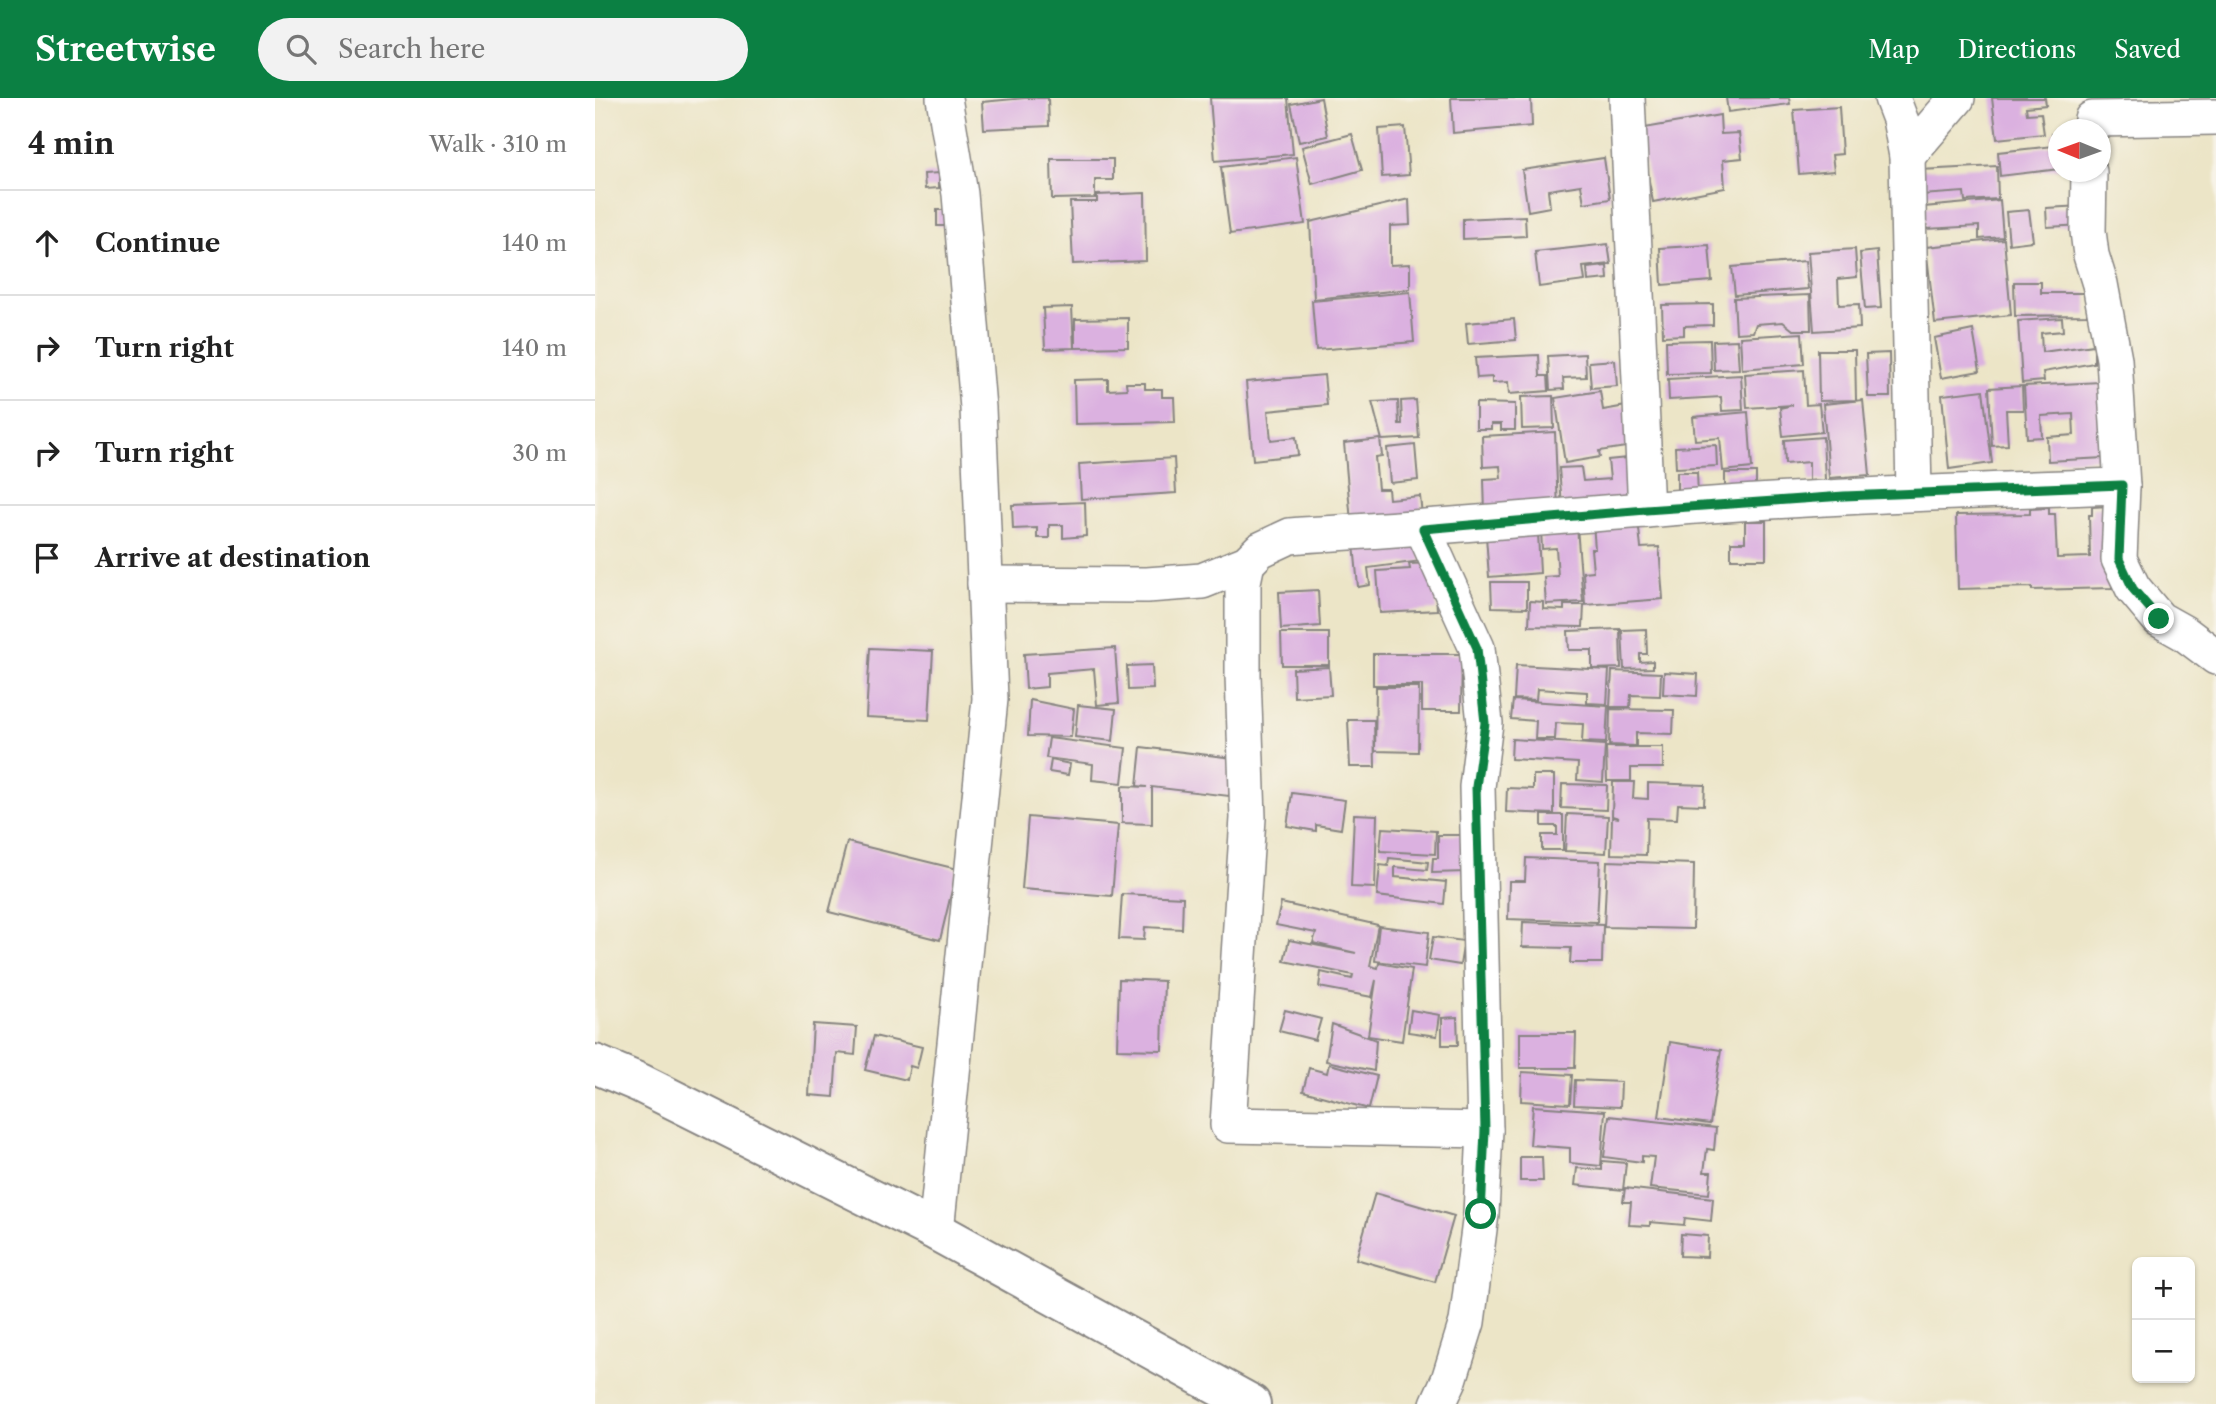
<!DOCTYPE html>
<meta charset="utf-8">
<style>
body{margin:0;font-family:"Libre Caslon Text",serif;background:#f2f2f2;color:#222}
.controls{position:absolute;right:21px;bottom:21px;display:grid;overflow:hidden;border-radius:10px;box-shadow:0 2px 5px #0004}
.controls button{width:63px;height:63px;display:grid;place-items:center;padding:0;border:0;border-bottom:2px solid #e0e0e0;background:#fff;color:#222;font:35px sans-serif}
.compass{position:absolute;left:1453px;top:21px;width:63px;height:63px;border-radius:50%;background:#fff;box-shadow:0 2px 5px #0004;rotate:271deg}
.stop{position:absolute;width:21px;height:21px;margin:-16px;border:5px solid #0b8043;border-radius:50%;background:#fff}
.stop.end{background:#0b8043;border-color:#fff;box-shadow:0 2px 7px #0008}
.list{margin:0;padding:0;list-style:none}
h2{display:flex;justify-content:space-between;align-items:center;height:91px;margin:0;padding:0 28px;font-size:30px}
h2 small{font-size:23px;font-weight:400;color:#767676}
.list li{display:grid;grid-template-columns:46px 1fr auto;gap:21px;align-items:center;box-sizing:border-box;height:105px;padding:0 28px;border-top:2px solid #e0e0e0}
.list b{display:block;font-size:26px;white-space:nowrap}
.list em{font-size:23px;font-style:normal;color:#767676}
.icon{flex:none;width:38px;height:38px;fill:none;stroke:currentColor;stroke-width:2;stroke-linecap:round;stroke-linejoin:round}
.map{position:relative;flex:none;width:1621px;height:1306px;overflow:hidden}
header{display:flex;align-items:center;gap:42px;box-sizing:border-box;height:98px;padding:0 35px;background:#0b8043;color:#fff}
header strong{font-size:33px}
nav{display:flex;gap:38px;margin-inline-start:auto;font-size:24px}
.search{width:490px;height:63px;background:#f2f2f2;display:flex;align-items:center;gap:18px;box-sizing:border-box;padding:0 24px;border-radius:38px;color:#767676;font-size:26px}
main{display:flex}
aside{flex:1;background:#fff}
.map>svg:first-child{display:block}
</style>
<header>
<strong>Streetwise</strong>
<div class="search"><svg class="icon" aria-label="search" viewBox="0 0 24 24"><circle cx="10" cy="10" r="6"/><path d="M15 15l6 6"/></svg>Search here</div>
<nav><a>Map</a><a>Directions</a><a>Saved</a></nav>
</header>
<main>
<aside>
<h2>4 min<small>Walk · 310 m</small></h2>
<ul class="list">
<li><svg class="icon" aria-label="ahead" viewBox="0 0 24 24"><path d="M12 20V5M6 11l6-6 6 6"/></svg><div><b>Continue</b></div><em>140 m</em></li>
<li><svg class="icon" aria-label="right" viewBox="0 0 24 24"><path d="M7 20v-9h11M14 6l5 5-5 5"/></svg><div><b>Turn right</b></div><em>140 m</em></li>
<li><svg class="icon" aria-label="right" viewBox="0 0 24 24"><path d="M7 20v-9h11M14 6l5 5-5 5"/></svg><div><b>Turn right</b></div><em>30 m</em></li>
<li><svg class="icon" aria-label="arrive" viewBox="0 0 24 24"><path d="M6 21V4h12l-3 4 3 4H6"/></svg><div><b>Arrive at destination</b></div></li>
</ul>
</aside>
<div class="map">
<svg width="1621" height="1306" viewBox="0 0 1621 1306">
<rect width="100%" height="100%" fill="#f7f3e8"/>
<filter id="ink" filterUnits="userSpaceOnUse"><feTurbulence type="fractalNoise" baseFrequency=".0143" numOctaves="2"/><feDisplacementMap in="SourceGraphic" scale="14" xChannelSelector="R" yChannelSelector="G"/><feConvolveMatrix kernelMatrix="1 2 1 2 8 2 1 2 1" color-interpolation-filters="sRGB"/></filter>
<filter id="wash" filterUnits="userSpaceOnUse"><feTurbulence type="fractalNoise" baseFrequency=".00686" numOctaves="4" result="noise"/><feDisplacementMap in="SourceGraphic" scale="28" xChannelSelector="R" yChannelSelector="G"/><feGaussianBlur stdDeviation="1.57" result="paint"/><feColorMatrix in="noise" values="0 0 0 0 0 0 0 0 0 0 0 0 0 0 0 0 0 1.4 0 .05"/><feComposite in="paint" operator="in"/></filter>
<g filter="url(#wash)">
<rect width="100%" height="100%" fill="#ece5c7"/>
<g id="blocks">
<g fill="#dbb1e0">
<polygon points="430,0 453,0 454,28 389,31 387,4"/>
<polygon points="615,0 693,0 698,56 620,63"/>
<polygon points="726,0 733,38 704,44 696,6"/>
<polygon points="856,0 936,0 937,28 858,35"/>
<polygon points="1131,0 1194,0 1195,6 1133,14"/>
<polygon points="1397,0 1450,0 1451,7 1431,9 1432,16 1446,15 1449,36 1402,41"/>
<polygon points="1244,9 1247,56 1237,57 1239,73 1204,76 1199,12"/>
<polygon points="1125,17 1126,36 1144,35 1147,60 1128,62 1130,90 1058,104 1044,31"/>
<polygon points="810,29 814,77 787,79 784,31"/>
<polygon points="1464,35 1464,71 1405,78 1403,54 1458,48 1457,36"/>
<polygon points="757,36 767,72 717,86 707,49"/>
<polygon points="701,59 710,126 635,136 626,69"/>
<polygon points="1009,60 1015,101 989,105 986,87 953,92 955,109 933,113 927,72"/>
<polygon points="456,61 518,61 518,82 500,82 500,100 457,101"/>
<polygon points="1402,68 1403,101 1370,103 1369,94 1326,97 1325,72"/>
<polygon points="344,75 344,90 330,91 329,76"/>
<polygon points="550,95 551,163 478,166 475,104 502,104 502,97"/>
<polygon points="814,101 815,127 795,128 795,167 815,166 815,191 719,201 715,124"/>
<polygon points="1405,102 1408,139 1384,141 1384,128 1331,131 1329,109"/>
<polygon points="1487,108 1488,127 1452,129 1451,110"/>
<polygon points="342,112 355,112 354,128 342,128"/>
<polygon points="1434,112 1438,143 1414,146 1411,114"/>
<polygon points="930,118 931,138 868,141 868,121"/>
<polygon points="1409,141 1416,217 1340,225 1331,149"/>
<polygon points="1013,146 1016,166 988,169 990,183 944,189 940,154"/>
<polygon points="1114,147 1117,183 1067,187 1065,150"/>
<polygon points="1260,151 1262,179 1243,181 1244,207 1264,206 1265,230 1219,233 1213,154"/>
<polygon points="1282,153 1286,210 1270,211 1265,155"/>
<polygon points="1210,163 1213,191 1140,197 1137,169"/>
<polygon points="1012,168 1013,181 993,183 992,170"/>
<polygon points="1419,184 1446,184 1446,195 1492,195 1492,217 1420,218"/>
<polygon points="815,194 819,244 721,252 717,203"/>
<polygon points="1215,197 1216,232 1198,232 1188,224 1161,226 1158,234 1141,235 1139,200"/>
<polygon points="1118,206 1118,227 1089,228 1089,237 1068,238 1067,207"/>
<polygon points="477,209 479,250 450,251 448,210"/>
<polygon points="533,220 533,249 480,250 480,221"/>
<polygon points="1467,220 1468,233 1446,235 1447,254 1499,247 1499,265 1448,274 1449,283 1427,285 1423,223"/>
<polygon points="919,221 921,242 873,246 871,225"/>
<polygon points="1378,232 1385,273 1346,280 1339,240"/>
<polygon points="1207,235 1209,266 1147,271 1145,239"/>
<polygon points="1115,242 1116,275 1072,276 1071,243"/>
<polygon points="1142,242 1144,271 1119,272 1118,243"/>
<polygon points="1223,252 1260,252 1261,302 1224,303"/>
<polygon points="1294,255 1295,299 1273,299 1271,256"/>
<polygon points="990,256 991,279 968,280 969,291 955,292 953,258"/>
<polygon points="944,257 945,278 953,278 954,293 914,296 913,284 897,285 897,279 882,280 880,260"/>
<polygon points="1020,262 1022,288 996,290 994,264"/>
<polygon points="1209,272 1211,307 1224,306 1227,334 1188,338 1185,310 1198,307 1152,310 1150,276"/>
<polygon points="729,277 732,307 673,313 676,342 701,339 703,357 658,362 651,284"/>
<polygon points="1146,277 1148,312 1127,313 1126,299 1074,302 1073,281"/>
<polygon points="513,281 513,292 532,291 531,285 550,285 550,291 567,291 567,299 579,299 580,324 480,326 479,282"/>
<polygon points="1505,284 1509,360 1453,363 1452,339 1479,337 1478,316 1446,318 1447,339 1432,340 1429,288"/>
<polygon points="1427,288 1428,312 1411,312 1413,347 1397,348 1394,290"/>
<polygon points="1388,292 1397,365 1354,371 1347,297"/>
<polygon points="1005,293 1008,312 1031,308 1038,348 1004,353 1005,359 970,365 960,300"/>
<polygon points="958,298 959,330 927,331 926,299"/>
<polygon points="821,302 824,340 787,342 777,304 803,303 804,326 807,326 806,303"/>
<polygon points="1268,302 1275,377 1234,380 1228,306"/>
<polygon points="881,305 920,306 920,332 906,332 906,326 896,326 896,331 881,331"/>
<polygon points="1153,314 1157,370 1128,373 1125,340 1100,342 1098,319"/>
<polygon points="960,334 963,412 890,415 889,381 906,380 905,368 888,369 887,338"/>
<polygon points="1228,339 1230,382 1214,383 1214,364 1190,366 1189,342"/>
<polygon points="785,341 787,358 780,359 783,391 793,391 794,401 825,398 827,417 756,424 749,345"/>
<polygon points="820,347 823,382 795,385 792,350"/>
<polygon points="1121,347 1122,368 1081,370 1080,349"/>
<polygon points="1042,359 1046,401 967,408 964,370 986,369 988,383 1015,381 1013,362"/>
<polygon points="579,360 581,395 486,401 484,366"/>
<polygon points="1082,374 1102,374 1103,397 1082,397"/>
<rect x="1130" y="375" width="31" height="15"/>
<polygon points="490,404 491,438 468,440 468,427 454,427 454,440 442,440 442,430 418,431 417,407"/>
<polygon points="1514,408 1517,490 1437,492 1437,489 1363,491 1361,417 1435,416 1435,411 1454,410 1454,416 1460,416 1462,460 1495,459 1494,417 1497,417 1497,409"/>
<polygon points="1043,421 1046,450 1064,449 1068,501 990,507 988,474 998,473 996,451 1000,451 998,425"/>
<polygon points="1150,423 1171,423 1171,461 1136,461 1136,444 1150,444"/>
<polygon points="982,429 988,504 951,506 949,479 963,478 961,450 947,451 946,431"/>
<polygon points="943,435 945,475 894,479 891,438"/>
<polygon points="823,438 826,463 773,470 775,487 763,489 759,446"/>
<polygon points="839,465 842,512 785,515 782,473 815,471 814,466"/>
<polygon points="896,484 932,484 932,510 897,509"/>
<polygon points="723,492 725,528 686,531 684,494"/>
<polygon points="935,503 948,504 948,511 969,512 969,507 989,507 988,529 934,528"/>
<polygon points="1025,531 1026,570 997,571 997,552 974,552 973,533"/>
<polygon points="1051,531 1052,556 1045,556 1045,564 1058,563 1058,570 1029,571 1027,532"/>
<polygon points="686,535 734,535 734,567 687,567"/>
<polygon points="275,550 338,553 334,622 271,619"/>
<polygon points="520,550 524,605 502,607 499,571 452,575 452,589 431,591 429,556"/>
<polygon points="778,556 867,556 866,613 827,613 827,587 778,587"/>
<polygon points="557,567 558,591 533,592 532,568"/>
<polygon points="921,567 1014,572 1012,606 992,605 992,594 942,591 941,602 919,601"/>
<polygon points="734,569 736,597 699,599 698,571"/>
<polygon points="1017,573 1066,575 1065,598 1036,597 1035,609 1015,609"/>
<polygon points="1069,574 1103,576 1102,598 1068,596"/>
<polygon points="781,589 824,589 823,654 780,653"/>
<polygon points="435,602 479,611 476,639 433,638"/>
<polygon points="918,602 1013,608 1011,645 987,644 988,626 961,625 960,641 940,641 941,623 916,621"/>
<polygon points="483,607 521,611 518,643 480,639"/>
<polygon points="1015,611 1079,612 1078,636 1041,635 1041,648 1014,647"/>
<polygon points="753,622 779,622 780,669 755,669"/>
<polygon points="454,640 531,650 527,685 497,682 498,666 451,660"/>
<polygon points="917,641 1010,647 1008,684 982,682 983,665 916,661"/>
<polygon points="546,649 638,660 634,698 557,689 557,726 527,725 527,688 552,689 542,688"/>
<polygon points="1011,649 1068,649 1068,670 1036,670 1036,683 1012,683"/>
<polygon points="456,662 475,666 473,677 454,674"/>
<polygon points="938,677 959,677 959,716 911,714 912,690 938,691"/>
<polygon points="1018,684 1039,684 1038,700 1053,701 1053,685 1110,687 1109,707 1083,706 1082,721 1052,720 1051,757 1016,756 1017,719 1024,720 1017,718"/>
<polygon points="967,686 1012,687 1011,712 966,710"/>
<polygon points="697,695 750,702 746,731 721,727 721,733 692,728"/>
<polygon points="759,716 782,717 780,790 756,789"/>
<polygon points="972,716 1013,718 1011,755 970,753"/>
<polygon points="947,717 968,717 968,752 947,752 947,737 962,737 962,728 947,728"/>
<polygon points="433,719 523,727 517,798 427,791"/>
<polygon points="787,730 841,733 840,756 785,753"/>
<polygon points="843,737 871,737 871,774 837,775 838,760 843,760"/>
<polygon points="252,744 362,771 345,842 234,814"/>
<polygon points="794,760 833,764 832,772 800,769 800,779 851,784 849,806 782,798 785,767 793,768"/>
<polygon points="931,760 1005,763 1002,824 913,821 914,783 930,783"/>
<polygon points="1012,763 1099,766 1098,831 1009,829"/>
<polygon points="527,796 588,799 587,831 550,829 549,842 524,841"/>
<polygon points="686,805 783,827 775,868 783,870 784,865 817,871 807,943 773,938 781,882 777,899 724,889 726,874 757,881 758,877 689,863 694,842 761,855 718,845 721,835 681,827"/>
<polygon points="928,824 1008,827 1007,865 975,865 976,850 927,849"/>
<polygon points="784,828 834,834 830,869 780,863"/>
<polygon points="838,839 869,843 865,867 834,862"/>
<polygon points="524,881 569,883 567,952 522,951"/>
<polygon points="690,912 726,921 720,942 684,933"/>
<polygon points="816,912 845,917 842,938 813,934"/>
<polygon points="862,919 863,947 847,947 847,920"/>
<polygon points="218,926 262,929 260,957 242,955 239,999 214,997"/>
<polygon points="737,926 781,942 779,973 731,963"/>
<polygon points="925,935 981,935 980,970 925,970"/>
<polygon points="279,938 327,949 322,970 315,968 312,982 270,972"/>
<polygon points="1075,944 1126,952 1115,1026 1064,1019"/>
<polygon points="734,966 782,978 774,1011 708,993 714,970 732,975"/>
<polygon points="927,974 977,977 975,1006 926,1003"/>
<polygon points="980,982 1026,984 1025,1009 979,1007"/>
<polygon points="938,1008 1010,1013 1006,1068 975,1065 975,1050 935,1047"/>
<polygon points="1014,1018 1121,1030 1119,1052 1112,1051 1109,1074 1116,1074 1114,1096 1055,1090 1059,1059 1047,1058 1047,1064 1009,1059"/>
<polygon points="925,1059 947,1059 948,1083 925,1083"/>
<polygon points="1007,1063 1031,1065 1028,1092 980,1087 982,1070 1007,1072"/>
<polygon points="1030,1090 1118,1100 1116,1123 1090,1120 1089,1127 1055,1124 1055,1128 1034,1127 1036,1104 1028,1104"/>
<polygon points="780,1095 859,1118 840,1184 761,1161"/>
<polygon points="1086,1136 1113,1138 1112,1159 1085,1158"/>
</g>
</g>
</g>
<g filter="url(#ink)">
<use href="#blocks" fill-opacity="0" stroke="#878481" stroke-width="2"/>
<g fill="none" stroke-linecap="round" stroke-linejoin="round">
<defs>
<g id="street">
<polyline points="1032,0 1051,412"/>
<polyline points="1297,0 1305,21 1312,58 1319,395"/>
<polyline points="1497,21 1621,19"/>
<polyline points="1312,58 1362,0"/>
<polyline points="1494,74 1493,133 1496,157 1505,186 1519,261 1527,388 1524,461 1538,490 1564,521 1589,535 1621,559"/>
<polyline points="828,431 882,550 890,625 882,689 890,1032 886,1116 872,1224 854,1282 843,1306"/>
<polyline points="652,465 648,484 648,577 653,720 633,1027 890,1032"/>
<path d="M390 486 552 487 607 483 652 465 665 452 695 438 707 437C822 431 936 420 1051 412 1209 399 1368 393 1527 388"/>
<polyline points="341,1133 395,601 383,310 365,96 349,0"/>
</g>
<polyline id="secondary" points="0,966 45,985 341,1133 656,1306"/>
</defs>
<use href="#street" stroke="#878481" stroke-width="38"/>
<use href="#secondary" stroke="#878481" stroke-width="42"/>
<use href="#street" stroke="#fff" stroke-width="35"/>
<use href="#secondary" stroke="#fff" stroke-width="38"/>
</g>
</g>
<g fill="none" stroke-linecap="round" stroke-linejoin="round" filter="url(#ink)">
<polyline stroke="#0b8043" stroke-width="9" points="886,1116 890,1032 881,689 890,625 882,550 828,431 1051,412 1249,398 1527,387 1524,461 1538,491 1564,521"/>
</g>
</svg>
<div class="controls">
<button>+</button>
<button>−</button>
</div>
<svg class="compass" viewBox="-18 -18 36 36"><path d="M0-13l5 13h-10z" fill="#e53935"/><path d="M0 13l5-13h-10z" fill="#767676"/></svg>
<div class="stop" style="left:886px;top:1116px"></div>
<div class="stop end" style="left:1564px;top:521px"></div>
</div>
</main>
